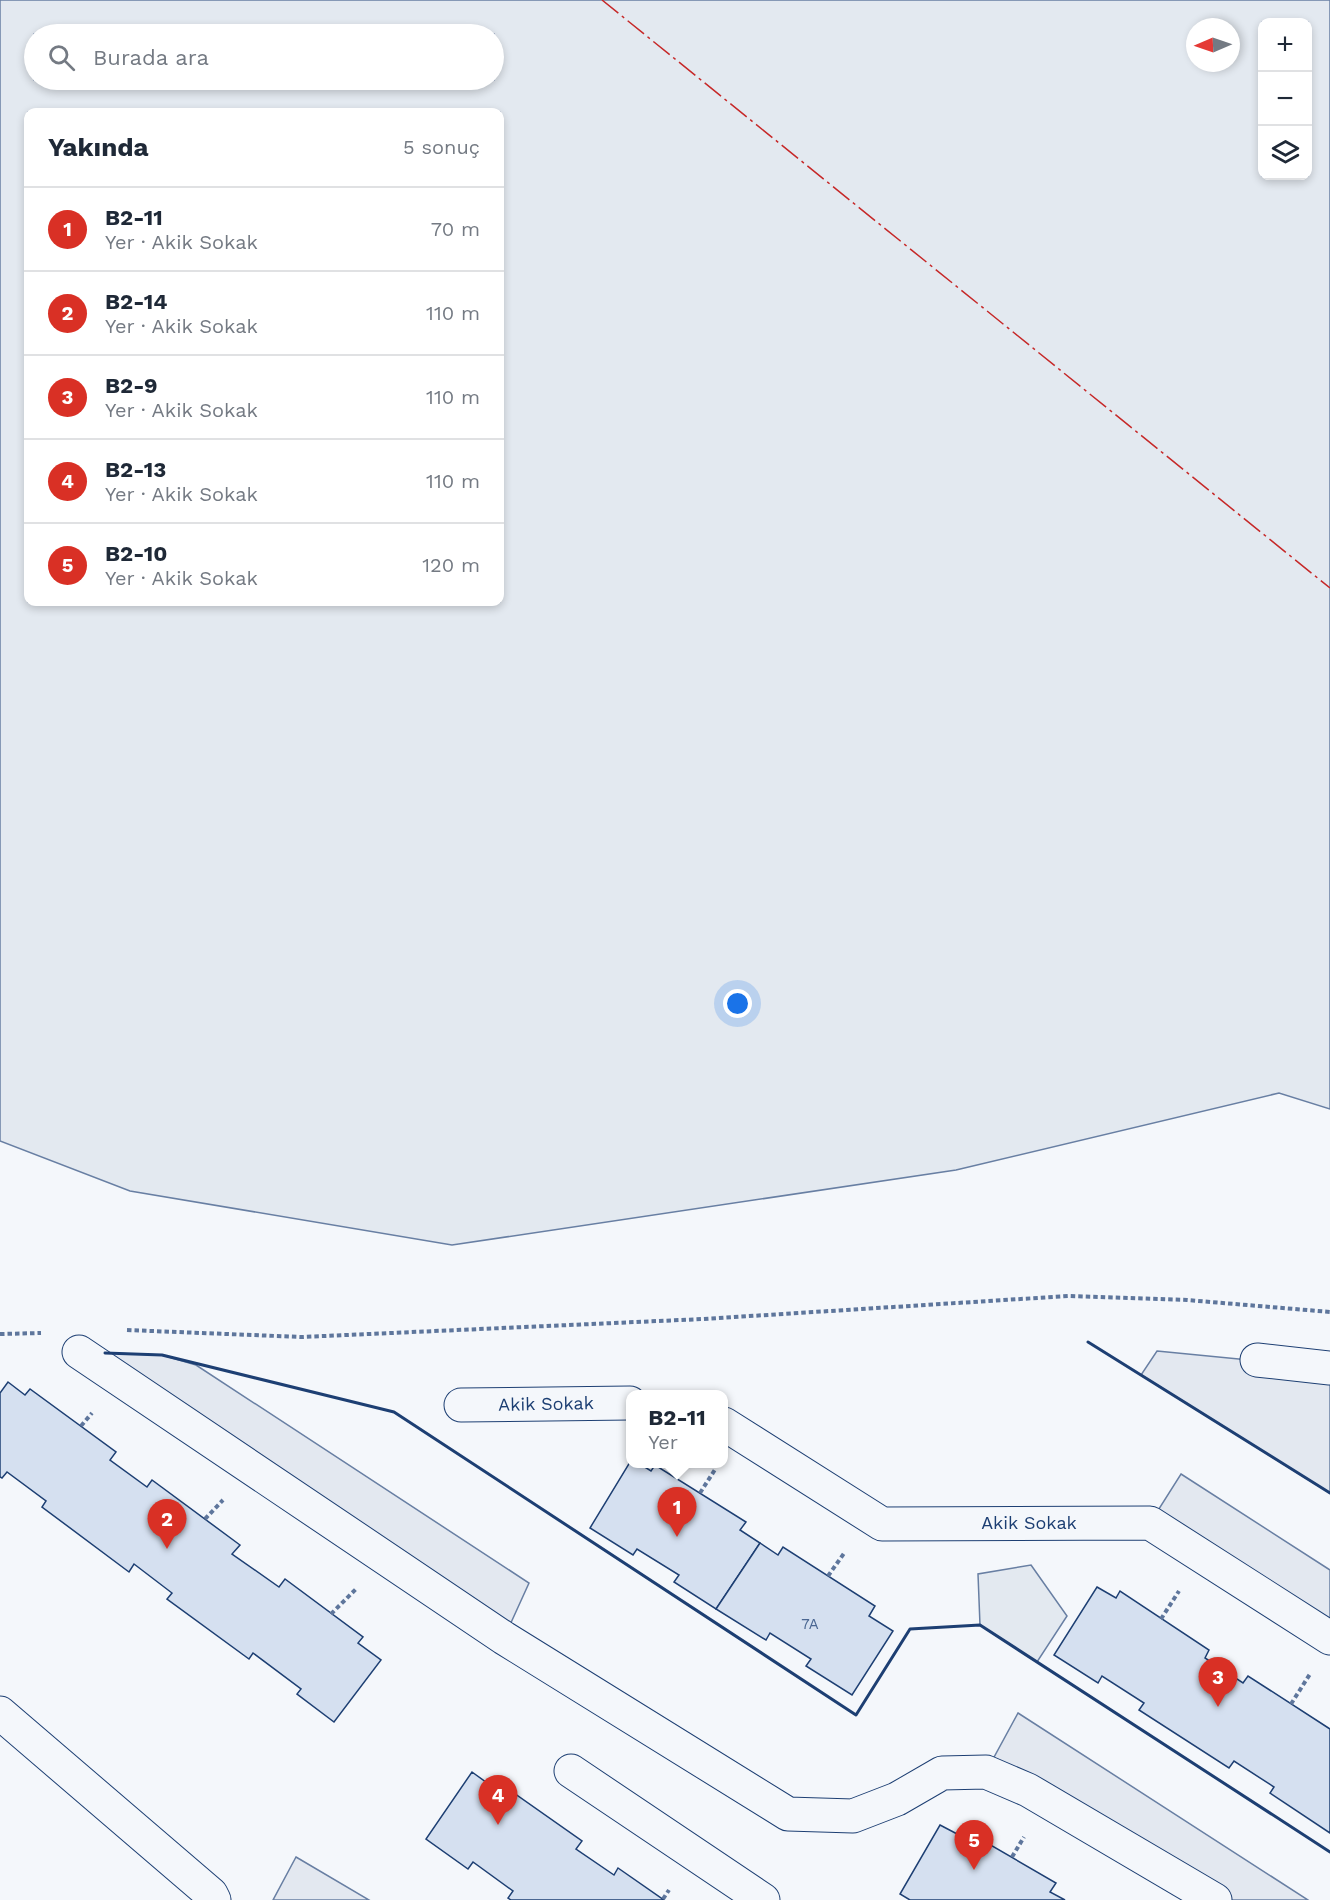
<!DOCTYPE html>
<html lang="tr">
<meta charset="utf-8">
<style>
body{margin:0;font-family:"Work Sans",sans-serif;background:#f2f2f3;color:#1f2937}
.controls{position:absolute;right:18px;top:18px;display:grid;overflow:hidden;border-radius:12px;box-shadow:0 3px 9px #0003}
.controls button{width:54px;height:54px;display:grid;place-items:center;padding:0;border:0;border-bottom:2px solid #e0e1e3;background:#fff;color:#1f2937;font:30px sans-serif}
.compass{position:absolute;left:1186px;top:18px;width:54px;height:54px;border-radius:50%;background:#fff;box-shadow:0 3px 9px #0003;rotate:268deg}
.you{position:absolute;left:738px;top:1004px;width:21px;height:21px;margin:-15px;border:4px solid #fff;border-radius:50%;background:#1a73e8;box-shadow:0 0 0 9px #1a73e833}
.badge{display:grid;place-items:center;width:39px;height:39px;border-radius:50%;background:#d93025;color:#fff;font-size:20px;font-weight:700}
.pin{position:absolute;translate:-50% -50px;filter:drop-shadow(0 2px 3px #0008)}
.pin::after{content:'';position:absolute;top:32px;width:21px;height:18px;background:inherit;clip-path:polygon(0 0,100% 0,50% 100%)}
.popup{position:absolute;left:626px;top:1390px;width:102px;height:78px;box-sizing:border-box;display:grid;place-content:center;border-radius:12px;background:#fff;filter:drop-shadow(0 2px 4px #0005);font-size:20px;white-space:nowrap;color:#747a83}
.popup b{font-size:22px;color:#1f2937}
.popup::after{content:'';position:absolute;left:50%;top:100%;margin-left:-12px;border:12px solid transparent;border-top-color:#fff}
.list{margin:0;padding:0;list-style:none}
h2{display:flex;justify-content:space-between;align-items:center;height:78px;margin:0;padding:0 24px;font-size:26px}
h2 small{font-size:20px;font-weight:400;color:#747a83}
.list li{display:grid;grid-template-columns:39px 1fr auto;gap:18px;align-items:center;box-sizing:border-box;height:84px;padding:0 24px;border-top:2px solid #e0e1e3}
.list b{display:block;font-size:22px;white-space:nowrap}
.list p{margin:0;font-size:20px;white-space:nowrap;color:#747a83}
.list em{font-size:20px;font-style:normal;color:#747a83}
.icon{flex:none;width:33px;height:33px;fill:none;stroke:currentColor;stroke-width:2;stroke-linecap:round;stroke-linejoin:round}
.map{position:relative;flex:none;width:1330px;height:1900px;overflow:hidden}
.search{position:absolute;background:#fff;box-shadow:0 3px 9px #0003;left:24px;top:24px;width:480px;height:66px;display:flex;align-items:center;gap:15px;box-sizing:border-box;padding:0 21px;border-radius:33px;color:#747a83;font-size:22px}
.panel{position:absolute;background:#fff;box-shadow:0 3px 9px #0003;left:24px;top:108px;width:480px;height:498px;border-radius:12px}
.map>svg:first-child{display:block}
</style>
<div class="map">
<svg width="1330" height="1900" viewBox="0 0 1330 1900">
<rect width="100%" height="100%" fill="#f4f7fb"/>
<g fill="#e3e9f0" stroke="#687fa3" stroke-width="1.5" fill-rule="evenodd">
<path d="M0 0H1330V1109L1279 1093 956 1170 452 1245 130 1191 0 1141ZM1262 22H1308V176H1262ZM1195 27H1231V63H1195ZM34 34H494V80H34ZM28 112H500V602H28Z"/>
<polygon points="1031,1565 1067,1616 1037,1662 980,1625 978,1574"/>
</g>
<g fill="#e3e8f0" stroke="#687fa3" stroke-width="1.5">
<polygon points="1157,1351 1330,1368 1330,1493 1141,1375"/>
<polygon points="79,1352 162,1355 196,1365 529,1583 504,1638"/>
<polygon points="1181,1474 1330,1570 1330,1638 1150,1523"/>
<polygon points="1018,1713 1308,1900 1215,1900 986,1772"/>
<polygon points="296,1857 369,1900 273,1900"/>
</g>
<g fill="#d5e0f0" stroke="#1d3f73" stroke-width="1.5">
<polygon points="8,1382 25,1395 30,1389 116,1452 110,1460 147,1487 152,1480 240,1545 232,1554 279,1587 285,1579 363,1637 358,1643 381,1660 334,1722 297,1694 301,1689 253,1653 249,1659 167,1599 172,1593 134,1564 129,1572 42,1507 46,1501 7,1472 2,1478 0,1477 0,1393"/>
<polygon points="630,1462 640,1464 651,1471 655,1465 746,1522 740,1530 760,1543 716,1609 674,1582 679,1575 637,1549 633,1555 590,1528"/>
<polygon points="760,1543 778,1555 783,1547 875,1606 869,1616 893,1631 852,1695 806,1666 811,1659 770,1633 766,1640 716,1609"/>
<polygon points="1097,1587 1116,1598 1120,1591 1209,1650 1205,1658 1243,1683 1248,1676 1330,1729 1330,1833 1270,1793 1274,1787 1234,1761 1229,1768 1139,1710 1144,1703 1102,1676 1098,1683 1054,1655"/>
<polygon points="472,1772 490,1785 494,1779 582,1841 576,1849 614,1875 618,1868 664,1900 511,1900 508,1898 513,1891 473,1862 468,1869 426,1839"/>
<polygon points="940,1825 959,1835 963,1829 1056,1883 1050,1892 1065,1900 910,1900 900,1894"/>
</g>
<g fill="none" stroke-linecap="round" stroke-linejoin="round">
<defs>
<g id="street">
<polyline points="79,1352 504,1638 788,1814 853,1816 897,1799 942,1773 986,1772 1028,1790 1215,1900"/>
<polyline points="1257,1360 1330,1368"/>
<polyline points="461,1405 630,1403"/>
<polyline points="724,1424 882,1524 1150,1523 1330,1638"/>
<polyline points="0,1713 211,1894 214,1900"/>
<polyline points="571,1771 763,1900"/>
</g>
</defs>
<use href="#street" stroke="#1d3f73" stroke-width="35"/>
<g stroke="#5e769c" stroke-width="4" stroke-dasharray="4.5 3" stroke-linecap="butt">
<polyline points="127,1330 302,1337 703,1319 1068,1296 1187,1300 1330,1312"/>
<polyline points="0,1334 41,1333"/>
<polyline points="81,1426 92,1413"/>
<polyline points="700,1493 716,1468"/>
<polyline points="205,1519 223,1500"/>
<polyline points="828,1576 845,1552"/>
<polyline points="331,1614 356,1589"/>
<polyline points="1161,1619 1179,1591"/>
<polyline points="1291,1704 1310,1674"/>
<polyline points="1012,1857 1024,1837"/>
<polyline points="663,1899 669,1890"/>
</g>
<use href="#street" stroke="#f4f7fb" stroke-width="33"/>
<g stroke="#1d3f73" stroke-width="3">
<polyline points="1088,1342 1330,1493"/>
<polyline points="105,1353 162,1355 394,1412 856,1715 910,1629 980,1625 1330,1852"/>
</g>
<polyline stroke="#c62828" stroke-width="1.5" stroke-dasharray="21 4.5 3 4.5" stroke-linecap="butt" points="602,0 1330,588"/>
</g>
<g text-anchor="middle" stroke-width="4.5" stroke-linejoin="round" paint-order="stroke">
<g font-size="15" fill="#4b6792">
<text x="810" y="1629">7A</text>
</g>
<g font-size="18" fill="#1d3f73" stroke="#f4f7fb">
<text transform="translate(546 1404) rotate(-1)" y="6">Akik Sokak</text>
<text x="1029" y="1529">Akik Sokak</text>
</g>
</g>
</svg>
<div class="controls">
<button>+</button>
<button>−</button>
<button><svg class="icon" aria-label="layers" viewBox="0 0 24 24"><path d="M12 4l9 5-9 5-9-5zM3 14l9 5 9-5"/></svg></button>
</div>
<svg class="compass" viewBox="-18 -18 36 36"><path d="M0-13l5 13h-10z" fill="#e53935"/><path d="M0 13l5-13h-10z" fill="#747a83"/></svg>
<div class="you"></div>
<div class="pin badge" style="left:677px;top:1537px">1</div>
<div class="popup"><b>B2-11</b>Yer</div>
<div class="pin badge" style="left:167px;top:1549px">2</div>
<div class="pin badge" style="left:1218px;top:1707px">3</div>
<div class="pin badge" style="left:498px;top:1825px">4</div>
<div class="pin badge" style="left:974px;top:1870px">5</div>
<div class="search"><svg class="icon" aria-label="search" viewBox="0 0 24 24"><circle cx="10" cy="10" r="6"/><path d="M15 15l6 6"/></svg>Burada ara</div>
<section class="panel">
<h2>Yakında<small>5 sonuç</small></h2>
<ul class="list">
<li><span class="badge">1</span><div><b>B2-11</b><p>Yer · Akik Sokak</p></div><em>70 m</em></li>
<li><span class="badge">2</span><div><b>B2-14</b><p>Yer · Akik Sokak</p></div><em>110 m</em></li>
<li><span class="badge">3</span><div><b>B2-9</b><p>Yer · Akik Sokak</p></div><em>110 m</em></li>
<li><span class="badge">4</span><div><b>B2-13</b><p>Yer · Akik Sokak</p></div><em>110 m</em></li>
<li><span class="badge">5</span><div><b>B2-10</b><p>Yer · Akik Sokak</p></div><em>120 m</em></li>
</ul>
</section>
</div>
